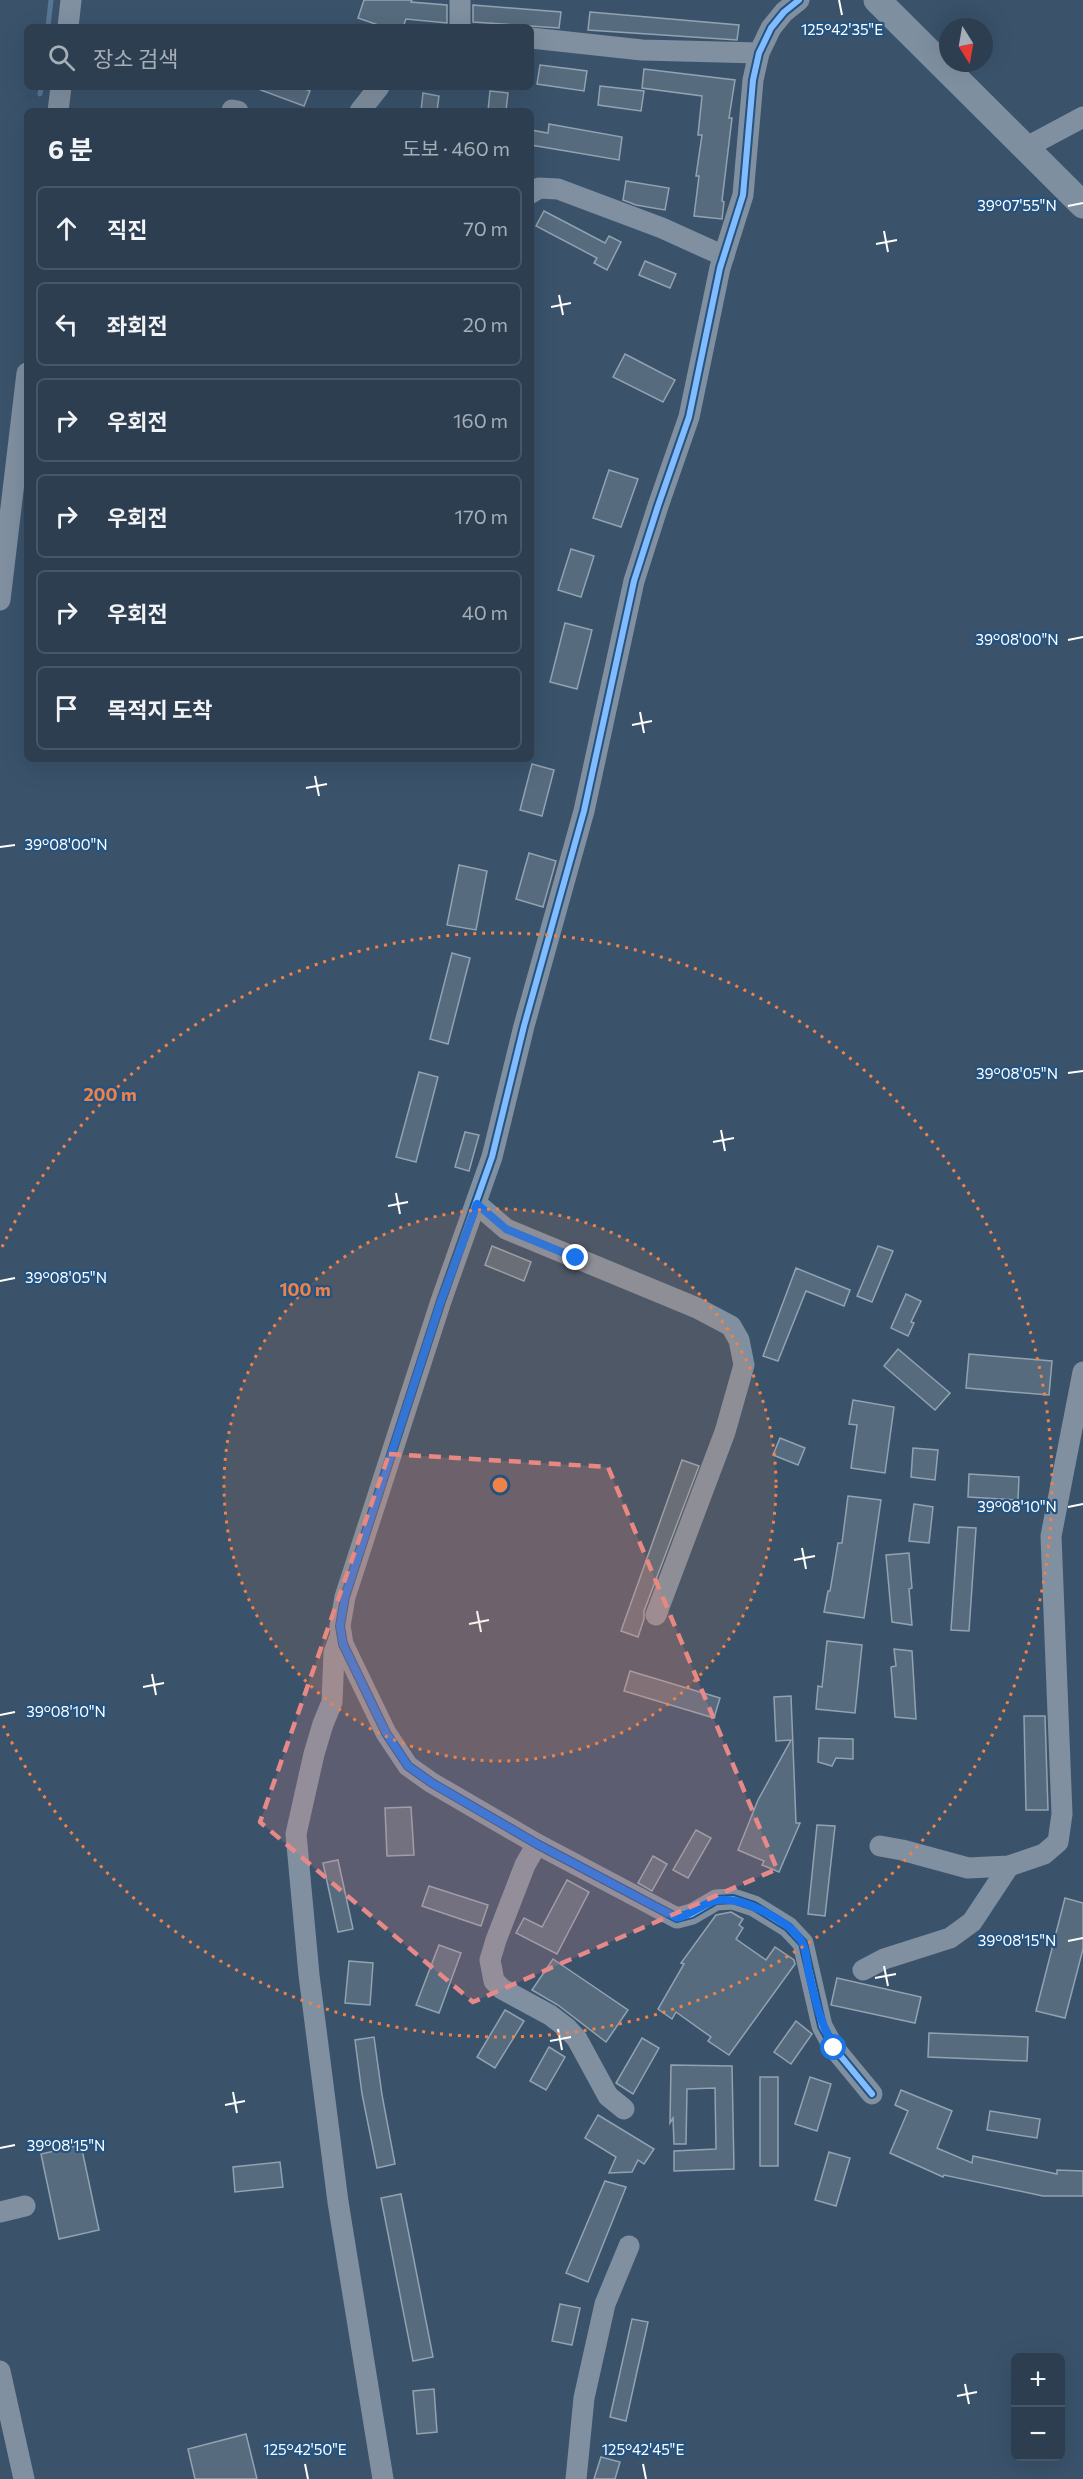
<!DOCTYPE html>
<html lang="ko">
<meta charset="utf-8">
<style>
body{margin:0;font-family:Commissioner,"Noto Sans KR",sans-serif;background:#344557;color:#f1f3f6}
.controls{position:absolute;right:18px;bottom:18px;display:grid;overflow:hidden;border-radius:9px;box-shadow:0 6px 24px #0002}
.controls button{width:54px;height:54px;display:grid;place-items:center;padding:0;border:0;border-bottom:2px solid #485767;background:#2c3e50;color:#f1f3f6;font:30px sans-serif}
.compass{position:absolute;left:939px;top:18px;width:54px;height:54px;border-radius:50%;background:#2c3e50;box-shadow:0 6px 24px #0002;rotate:169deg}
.stop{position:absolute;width:18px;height:18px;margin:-14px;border:4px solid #1a73e8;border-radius:50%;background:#fff}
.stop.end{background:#1a73e8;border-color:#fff;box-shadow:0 2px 6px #0008}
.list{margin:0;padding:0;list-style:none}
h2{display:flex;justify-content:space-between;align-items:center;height:78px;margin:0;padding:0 24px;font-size:26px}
h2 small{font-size:20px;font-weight:400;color:#a6aeb7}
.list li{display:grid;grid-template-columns:39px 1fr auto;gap:18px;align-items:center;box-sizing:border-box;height:84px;margin:0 12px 12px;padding:0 12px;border:2px solid #485767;border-radius:9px}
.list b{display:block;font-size:22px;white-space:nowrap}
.list em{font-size:20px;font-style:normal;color:#a6aeb7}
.icon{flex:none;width:33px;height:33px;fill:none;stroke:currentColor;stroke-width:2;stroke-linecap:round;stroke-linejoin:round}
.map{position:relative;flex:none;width:1083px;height:2479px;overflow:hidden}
.search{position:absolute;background:#2c3e50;box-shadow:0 6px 24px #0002;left:24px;top:24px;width:510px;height:66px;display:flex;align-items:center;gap:15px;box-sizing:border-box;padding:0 21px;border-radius:9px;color:#a6aeb7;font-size:22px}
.panel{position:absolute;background:#2c3e50;box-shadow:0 6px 24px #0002;left:24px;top:108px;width:510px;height:654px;border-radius:9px}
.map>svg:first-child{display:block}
</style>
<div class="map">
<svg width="1083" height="2479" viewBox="0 0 1083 2479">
<rect width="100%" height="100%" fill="#3a536b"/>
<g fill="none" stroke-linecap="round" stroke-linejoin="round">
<g stroke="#567695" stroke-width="5">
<polyline points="48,27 51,0"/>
<polyline points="40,94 41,87"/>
</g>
</g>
<g fill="#576b7e" stroke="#93a2b0" stroke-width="1.5">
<polygon points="364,0 412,0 411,2 447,5 447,23 406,19 403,27 384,27 358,18"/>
<polygon points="473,5 561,12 559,28 473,22"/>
<polygon points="590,12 739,25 737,40 588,30"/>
<polygon points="540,65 587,71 584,91 537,84"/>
<polygon points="644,69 735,80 729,118 732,118 722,201 724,202 722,219 694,216 699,176 696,176 702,135 698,135 702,96 642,88"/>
<polygon points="600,86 644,91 641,111 598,105"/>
<polygon points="258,87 300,87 310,91 304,106 258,89"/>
<polygon points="490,91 508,93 506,111 488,111"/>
<polygon points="423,93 439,96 437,111 421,111"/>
<polygon points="549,124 622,137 619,160 531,145 531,130 548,133"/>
<polygon points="626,181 669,188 665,210 636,205 623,200"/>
<polygon points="544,211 605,243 609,236 621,242 607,270 594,263 597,258 536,226"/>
<polygon points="645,261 676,274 670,288 639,275"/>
<polygon points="625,354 675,380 663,402 613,377"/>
<polygon points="609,470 638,479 621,527 593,518"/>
<polygon points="571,549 594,556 581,597 558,590"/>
<polygon points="565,623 592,630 577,689 550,682"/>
<polygon points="532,764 554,770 542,816 520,810"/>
<polygon points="529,853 556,861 543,907 516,899"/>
<polygon points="459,865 487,871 476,930 447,925"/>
<polygon points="452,953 470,958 448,1044 430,1039"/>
<polygon points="419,1072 438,1077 416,1162 396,1157"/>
<polygon points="465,1132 479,1135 469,1171 455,1167"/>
<polygon points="492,1246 531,1262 524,1281 485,1265"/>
<polygon points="878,1246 893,1251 872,1302 857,1296"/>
<polygon points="796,1268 850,1290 844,1306 806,1291 778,1361 763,1356"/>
<polygon points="906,1294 921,1301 911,1322 914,1323 908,1336 891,1328"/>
<polygon points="898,1349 950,1393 935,1410 884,1366"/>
<polygon points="969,1354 1052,1361 1049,1395 966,1388"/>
<polygon points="853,1400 894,1407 885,1473 851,1468 857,1425 849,1424"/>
<polygon points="780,1438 805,1448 798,1465 773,1455"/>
<polygon points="913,1448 938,1450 935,1480 911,1477"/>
<polygon points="682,1460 699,1466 644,1611 644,1619 638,1637 621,1631"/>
<polygon points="969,1474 1019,1477 1018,1500 968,1497"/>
<polygon points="848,1496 881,1500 864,1618 824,1612 828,1591 830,1591 838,1543 842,1543"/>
<polygon points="914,1504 933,1507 929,1543 909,1541"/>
<polygon points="958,1527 976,1528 969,1631 951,1630"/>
<polygon points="909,1553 912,1588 909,1589 912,1625 892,1622 886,1555"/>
<polygon points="827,1641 862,1645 855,1713 816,1709 818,1686 822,1687"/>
<polygon points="894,1649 912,1651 916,1719 895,1717 891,1667 896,1666"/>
<polygon points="630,1671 720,1698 714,1718 624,1691"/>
<polygon points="791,1696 796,1823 800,1823 779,1872 762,1865 764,1861 738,1850 758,1800 791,1740 776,1741 774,1697"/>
<polygon points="1024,1716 1045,1716 1048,1810 1026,1810"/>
<polygon points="819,1738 853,1739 853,1759 836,1758 832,1766 818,1762"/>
<polygon points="411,1807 414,1855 387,1856 385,1808"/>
<polygon points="817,1825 835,1826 825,1916 808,1914"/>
<polygon points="696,1830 711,1838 688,1878 673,1870"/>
<polygon points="653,1856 667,1864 652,1891 638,1883"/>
<polygon points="338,1860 353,1929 338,1932 323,1863"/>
<polygon points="567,1880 589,1892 557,1954 516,1933 524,1918 542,1927"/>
<polygon points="429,1886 488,1905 481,1926 422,1906"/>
<polygon points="1065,1898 1083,1903 1083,1949 1065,2018 1036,2011"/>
<polygon points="731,1912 743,1919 739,1925 743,1928 736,1939 766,1960 775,1947 794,1960 795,1964 729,2055 708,2041 711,2037 676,2012 672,2019 658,2009 684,1964 681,1963 716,1915"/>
<polygon points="439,1945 461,1953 439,2013 416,2005"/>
<polygon points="553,1959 628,2010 606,2042 558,2005 532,1990"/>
<polygon points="349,1961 373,1963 370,2005 345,2003"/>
<polygon points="837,1978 921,1997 915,2023 831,2005"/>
<polygon points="505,2010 524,2021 495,2068 477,2057"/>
<polygon points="796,2021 812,2034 791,2064 774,2052"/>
<polygon points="929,2033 1028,2037 1027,2061 928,2057"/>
<polygon points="374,2037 382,2095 395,2164 377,2168 362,2094 355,2040"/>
<polygon points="642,2038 659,2048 633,2094 616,2083"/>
<polygon points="549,2047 565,2057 546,2090 530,2081"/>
<polygon points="671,2065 732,2066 734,2169 674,2171 674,2151 716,2149 715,2088 687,2089 686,2144 674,2144 673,2118 670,2123"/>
<rect x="760" y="2077" width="18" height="89"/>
<polygon points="810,2077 831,2084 817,2131 795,2124"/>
<polygon points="901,2090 952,2111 937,2148 972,2163 973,2156 1057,2174 1057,2170 1083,2171 1083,2196 1043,2196 944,2175 943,2177 890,2153 908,2111 895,2105"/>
<polygon points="990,2111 1040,2119 1037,2138 987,2130"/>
<polygon points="598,2115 654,2149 644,2164 638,2160 632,2172 609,2173 616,2157 585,2138"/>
<polygon points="81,2145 99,2230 59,2239 41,2154"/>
<polygon points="829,2152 850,2158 836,2206 815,2200"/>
<polygon points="280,2162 283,2187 235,2192 233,2167"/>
<polygon points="605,2181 626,2187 588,2282 566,2273"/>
<polygon points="401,2194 433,2357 413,2361 381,2198"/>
<polygon points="560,2304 580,2308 572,2345 552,2341"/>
<polygon points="632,2319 648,2322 626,2421 610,2417"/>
<polygon points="434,2389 437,2432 417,2434 413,2391"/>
<polygon points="246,2434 257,2479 195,2479 188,2449"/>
<polygon points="601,2457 620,2462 615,2479 594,2479"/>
</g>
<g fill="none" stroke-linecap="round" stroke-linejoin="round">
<g stroke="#8090a1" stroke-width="21">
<polyline points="460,0 460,27"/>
<polyline points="799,0 784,12 771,28 759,53 753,80 743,195 720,268 689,417 658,506 634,581 584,811 524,1026 492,1157 441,1301 345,1597 340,1626 343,1644 386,1733 408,1766 432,1783 537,1844 677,1918 692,1914 716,1900 733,1899 754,1906 788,1927 803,1943 822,2026 834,2048 872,2094"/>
<polyline points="68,27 71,0"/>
<polyline points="531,38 642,50 759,53"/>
<polyline points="232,110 238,111"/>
<polyline points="58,111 61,87"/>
<polyline points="360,111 379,87"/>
<polyline points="1025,148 1083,117"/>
<polyline points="531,193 539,188 558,189 662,228 724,256"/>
<polyline points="0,600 27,373"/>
<polyline points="477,1204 506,1229 697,1308 731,1326 739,1340 744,1365 725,1432 656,1615"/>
<polyline points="341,1634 334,1653 332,1702 323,1724 314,1754 296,1834 309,1975 338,2202 383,2479"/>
<polyline points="537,1844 525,1865 496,1940 490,1960 494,1981 502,1989 550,2015 567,2028 577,2039 608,2096 624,2109"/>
<polyline points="880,1846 902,1850 968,1868 1009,1866 1044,1854 1058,1842 1062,1814 1051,1536 1083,1372"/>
<polyline points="863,1970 884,1959 950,1938 972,1922 1009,1866"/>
<polyline points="0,2212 25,2206"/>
<polyline points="0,2371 24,2479"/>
<polyline points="576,2479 584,2398 605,2304 629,2246"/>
</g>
<polyline stroke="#7e8fa0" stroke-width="27" points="877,0 1083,205"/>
<defs>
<polyline id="cycleway" points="799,0 784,12 771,28 759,53 753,80 743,195 720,268 689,417 658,506 634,581 584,811 524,1026 492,1157 441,1301 345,1597 340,1626 343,1644 386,1733 408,1766 432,1783 537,1844 677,1918 692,1914 716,1900 733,1899 754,1906 788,1927 803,1943 822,2026 834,2048 872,2094"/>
</defs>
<use href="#cycleway" stroke="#255380" stroke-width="10"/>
<use href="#cycleway" stroke="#80bcff" stroke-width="6"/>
</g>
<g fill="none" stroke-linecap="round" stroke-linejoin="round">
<path stroke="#1a73e8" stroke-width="8" d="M576 1258 506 1229 477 1204 441 1301 345 1597 340 1626 343 1644 386 1733 408 1766 432 1783 537 1844 677 1918C692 1914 706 1901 719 1900 743 1897 790 1921 802 1942 807 1951 807 1965 809 1974 815 2000 821 2024 834 2048"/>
</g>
<path fill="#e88989" fill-opacity="0.2" stroke="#e88989" stroke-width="4.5" stroke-dasharray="12 8" stroke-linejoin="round" d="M389 1454 608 1467 777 1869 473 2002 260 1822Z"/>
<path fill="none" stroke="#fff" stroke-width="2" d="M839 0 842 15M1068 206 1083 203M884 231 888 252M876 244 897 240M559 295 563 315M551 307 571 303M1068 640 1083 637M640 712 644 733M632 725 652 721M315 776 319 796M306 788 327 784M0 847 15 845M1068 1073 1083 1071M721 1130 725 1151M713 1142 734 1138M396 1193 400 1214M388 1206 408 1202M0 1281 15 1278M1068 1507 1083 1504M802 1548 806 1569M794 1560 815 1556M477 1611 481 1632M469 1624 489 1620M152 1674 156 1695M143 1687 164 1683M0 1715 15 1712M1068 1941 1083 1938M884 1966 888 1986M875 1978 896 1974M558 2029 562 2050M550 2041 571 2037M233 2092 237 2113M225 2105 245 2101M0 2148 15 2145M965 2384 969 2404M957 2396 977 2392M305 2464 308 2479M643 2464 646 2479"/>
<circle cx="500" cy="1485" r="276" fill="#ee8249" fill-opacity=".12"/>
<g fill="none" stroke="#ee8249" stroke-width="3" stroke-dasharray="3 6">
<circle cx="500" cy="1485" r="276"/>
<path d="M2 1247A552 552 0 1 1 2 1723"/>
</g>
<g font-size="15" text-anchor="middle" fill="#fff" stroke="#255380" stroke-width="4.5" stroke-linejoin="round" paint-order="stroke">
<text x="842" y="35">125°42'35"E</text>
<text x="1017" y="211">39°07'55"N</text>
<text x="1017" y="645">39°08'00"N</text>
<text x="66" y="850">39°08'00"N</text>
<text x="1017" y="1079">39°08'05"N</text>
<text x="66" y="1283">39°08'05"N</text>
<text x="1017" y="1512">39°08'10"N</text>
<text x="66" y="1717">39°08'10"N</text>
<text x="1017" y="1946">39°08'15"N</text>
<text x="66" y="2151">39°08'15"N</text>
<text x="305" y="2455">125°42'50"E</text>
<text x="643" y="2455">125°42'45"E</text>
</g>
<circle cx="500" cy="1485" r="9" fill="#ee8249" stroke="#255380" stroke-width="3"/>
<g font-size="18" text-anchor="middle" font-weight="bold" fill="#ee8249" stroke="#255380" stroke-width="4.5" stroke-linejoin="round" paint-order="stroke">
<text x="110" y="1101">200 m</text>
<text x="305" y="1296">100 m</text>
</g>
</svg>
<div class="controls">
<button>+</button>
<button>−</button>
</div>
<svg class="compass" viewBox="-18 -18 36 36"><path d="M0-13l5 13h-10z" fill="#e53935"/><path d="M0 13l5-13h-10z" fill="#a6aeb7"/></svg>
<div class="stop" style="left:834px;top:2048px"></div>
<div class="stop end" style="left:576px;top:1258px"></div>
<div class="search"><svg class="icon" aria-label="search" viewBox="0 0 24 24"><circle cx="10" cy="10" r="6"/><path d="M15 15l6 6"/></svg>장소 검색</div>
<section class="panel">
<h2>6 분<small>도보 · 460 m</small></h2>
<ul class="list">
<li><svg class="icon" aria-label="ahead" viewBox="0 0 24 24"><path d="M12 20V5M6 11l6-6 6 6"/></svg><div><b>직진</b></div><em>70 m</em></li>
<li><svg class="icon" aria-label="left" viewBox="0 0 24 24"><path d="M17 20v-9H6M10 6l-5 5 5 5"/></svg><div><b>좌회전</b></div><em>20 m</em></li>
<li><svg class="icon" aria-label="right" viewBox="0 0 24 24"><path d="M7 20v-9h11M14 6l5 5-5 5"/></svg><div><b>우회전</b></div><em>160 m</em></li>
<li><svg class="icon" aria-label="right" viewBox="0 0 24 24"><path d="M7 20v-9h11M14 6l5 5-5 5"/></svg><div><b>우회전</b></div><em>170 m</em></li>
<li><svg class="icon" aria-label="right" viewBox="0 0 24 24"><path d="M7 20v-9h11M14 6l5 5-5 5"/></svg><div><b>우회전</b></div><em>40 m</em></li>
<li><svg class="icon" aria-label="arrive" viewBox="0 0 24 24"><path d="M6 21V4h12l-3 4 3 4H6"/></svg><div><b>목적지 도착</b></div></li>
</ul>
</section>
</div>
